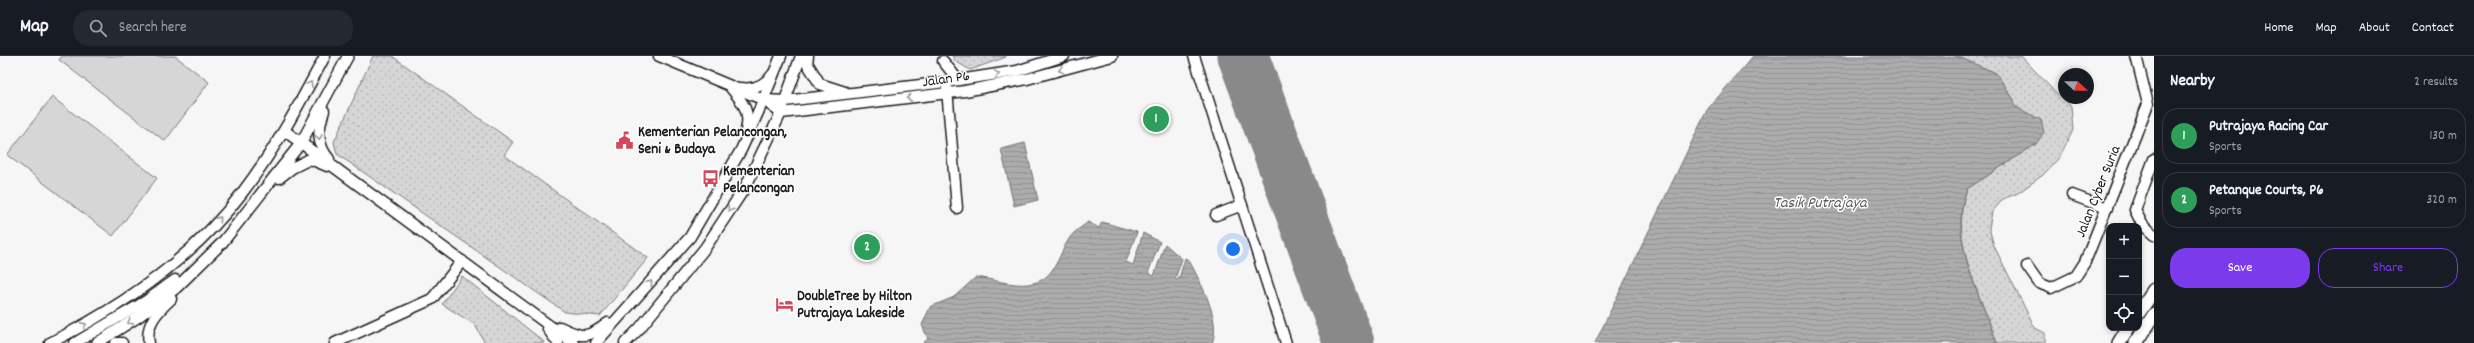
<!DOCTYPE html>
<meta charset="utf-8">
<style>
body{margin:0;font-family:Dekko,sans-serif;background:#242831;color:#f1f3f6}
.controls{position:absolute;right:12px;bottom:12px;display:grid;overflow:hidden;border-radius:8px;box-shadow:0 2px 6px #0003}
.controls button{width:36px;height:36px;display:grid;place-items:center;padding:0;border:0;border-bottom:1px solid #363941;background:#171b24;color:#f1f3f6;font:20px sans-serif}
.compass{position:absolute;left:2058px;top:12px;width:36px;height:36px;border-radius:50%;background:#171b24;box-shadow:0 2px 6px #0003;rotate:112deg}
.you{position:absolute;left:1233px;top:193px;width:14px;height:14px;margin:-10px;border:3px solid #fff;border-radius:50%;background:#1a73e8;box-shadow:0 0 0 6px #1a73e833}
.badge{display:grid;place-items:center;width:26px;height:26px;border-radius:50%;background:#7c3aed;color:#fff;font-size:13px;font-weight:700}
.pin{position:absolute;translate:-50% -50%;border:2px solid #fff;box-shadow:0 1px 4px #0006}
.list{margin:0;padding:0;list-style:none}
h2{display:flex;justify-content:space-between;align-items:center;height:52px;margin:0;padding:0 16px;font-size:17px}
h2 small{font-size:13px;font-weight:400;color:#9ea1a6}
.list li{display:grid;grid-template-columns:26px 1fr auto;gap:12px;align-items:center;box-sizing:border-box;height:56px;margin:0 8px 8px;padding:0 8px;border:1px solid #363941;border-radius:16px}
.list b{display:block;font-size:15px;white-space:nowrap}
.list p{margin:0;font-size:13px;white-space:nowrap;color:#9ea1a6}
.list em{font-size:13px;font-style:normal;color:#9ea1a6}
.actions{display:flex;gap:8px;padding:12px 16px}
.actions a{flex:1;padding:9px 0;border:1px solid #7c3aed;border-radius:16px;text-align:center;font-size:14px;color:#7c3aed}
.actions .main{background:#7c3aed;color:#fff}
.icon{flex:none;width:22px;height:22px;fill:none;stroke:currentColor;stroke-width:2;stroke-linecap:round;stroke-linejoin:round}
.map{position:relative;flex:none;width:2154px;height:287px;overflow:hidden}
header{display:flex;align-items:center;gap:24px;box-sizing:border-box;height:56px;padding:0 20px;background:#171b24;border-bottom:1px solid #363941}
header strong{font-size:19px}
nav{display:flex;gap:22px;margin-inline-start:auto;font-size:14px}
.search{width:280px;height:36px;background:#242831;display:flex;align-items:center;gap:10px;box-sizing:border-box;padding:0 14px;border-radius:16px;color:#9ea1a6;font-size:15px}
main{display:flex}
aside{flex:1;background:#171b24}
.map>svg:first-child{display:block}
</style>
<header>
<strong>Map</strong>
<div class="search"><svg class="icon" aria-label="search" viewBox="0 0 24 24"><circle cx="10" cy="10" r="6"/><path d="M15 15l6 6"/></svg>Search here</div>
<nav><a>Home</a><a>Map</a><a>About</a><a>Contact</a></nav>
</header>
<main>
<div class="map">
<svg width="2154" height="287" viewBox="0 0 2154 287">
<defs>
<pattern id="grass-dots" width="8" height="8" patternUnits="userSpaceOnUse"><rect width="8" height="8" fill="#d6d6d6"/><path d="M2 2h.1M6 6h.1" fill="none" stroke="#b7b7b7" stroke-width="1.8" stroke-linecap="round"/></pattern>
<pattern id="water-rules" width="6" height="5" patternUnits="userSpaceOnUse"><rect width="6" height="5" fill="#acacac"/><path d="M0 2.5h6" fill="none" stroke="#939393"/></pattern>
</defs>
<rect width="100%" height="100%" fill="#f6f6f6"/>
<filter id="ink" filterUnits="userSpaceOnUse"><feTurbulence type="fractalNoise" baseFrequency=".025" numOctaves="2"/><feDisplacementMap in="SourceGraphic" scale="8" xChannelSelector="R" yChannelSelector="G"/><feConvolveMatrix kernelMatrix="1 2 1 2 8 2 1 2 1" color-interpolation-filters="sRGB"/></filter>
<g filter="url(#ink)">
<g fill="url(#grass-dots)" stroke="#797979">
<polygon points="373,0 392,0 513,86 504,99 648,202 600,260 565,256 337,98 334,86"/>
<polygon points="952,0 1006,0 1006,1 970,14 955,5"/>
<path d="M1956 0H2021L2052 33 2071 50 2073 74 2059 102 2043 119 2018 137 2003 143 1992 156 1989 172 1994 190 2035 272 2045 277V287H1997C1981 239 1948 184 1967 133L2036 88 2041 64 2014 50V44L1996 17Z"/>
<polygon points="462,220 543,285 544,287 485,287 475,269 442,248"/>
</g>
<g fill="#d6d6d6" stroke="#797979">
<polygon points="62,0 175,0 209,26 165,85 59,4"/>
<polygon points="52,41 157,122 113,180 7,99"/>
</g>
<g fill="url(#water-rules)" stroke="#727272">
<path d="M1753 0H1956L1996 17 2014 44V50L2041 64 2044 76 2036 88 1967 133C1947 183 1981 240 1997 287H1595L1707 54Z"/>
<polygon points="1025,87 1038,144 1014,150 1001,93"/>
<path d="M1088 166 1099 172 1102 166 1137 176 1126 206 1133 209 1143 177 1160 186 1148 217 1154 220 1165 188 1182 203 1175 223H1179L1185 202 1189 204C1200 226 1222 264 1212 287H923L928 283 922 269 930 251 954 241 976 221C992 223 1012 230 1028 228 1055 225 1057 201 1069 183 1073 176 1082 171 1088 166Z"/>
</g>
<g fill="none" stroke-linecap="round" stroke-linejoin="round">
<polyline stroke="#898989" stroke-width="51" points="1243,0 1349,287"/>
<defs>
<g id="minor">
<polyline points="659,0 764,44 781,57"/>
<polyline points="808,0 807,7 820,28 845,36"/>
<polyline points="1194,0 1286,287"/>
<polyline points="943,5 958,24"/>
<path d="M731 32C742 45 751 56 746 74"/>
<path d="M741 32C754 34 765 29 773 18"/>
<polyline points="947,33 957,152"/>
<polyline points="764,44 785,45 946,26 1017,15 1064,0"/>
<path d="M324 55C318 73 316 88 329 103"/>
<polyline points="781,57 965,35 1027,23 1112,0"/>
<polyline points="285,75 573,287"/>
<polyline points="2154,103 2135,154 2142,168 2154,179"/>
<polyline points="279,122 292,112 310,103 327,110"/>
<polyline points="2072,139 2107,152"/>
<polyline points="1216,159 1242,149"/>
<polyline points="2027,210 2039,227 2051,232 2076,220 2085,206 2148,48 2136,0"/>
<path d="M560 271C583 282 587 283 608 267"/>
<polyline points="548,273 558,287"/>
<path d="M50 287C121 251 193 202 242 137 275 94 300 47 325 0"/>
<polyline points="75,287 146,245 175,224"/>
<polyline points="97,287 138,261 176,232 222,187 301,87 348,0"/>
<polyline points="116,287 122,287"/>
<path d="M149 287C145 268 158 255 171 243"/>
<polyline points="335,287 432,243 462,205"/>
<polyline points="596,287 690,181 741,94 760,52 781,0"/>
<polyline points="625,287 639,273 705,192 746,130 779,61 801,0"/>
</g>
<g id="major">
<polyline points="2139,256 2154,234"/>
<polyline points="2119,287 2128,272"/>
<polyline points="2136,287 2154,259"/>
</g>
</defs>
<use href="#minor" stroke="#1c1c1c" stroke-width="13"/>
<use href="#major" stroke="#1c1c1c" stroke-width="16"/>
<use href="#minor" stroke="#fff" stroke-width="10"/>
<use href="#major" stroke="#fff" stroke-width="13"/>
</g>
<defs><path id="oneway-chevron" d="M-2-3.5L2.5 0L-2 3.5" fill="none" stroke-width="1.6" stroke-linecap="round" stroke-linejoin="round"/></defs>
<g stroke="#999">
<use href="#oneway-chevron" transform="translate(1061 14) rotate(165)"/>
<use href="#oneway-chevron" transform="translate(997 18) rotate(-9)"/>
<use href="#oneway-chevron" transform="translate(310 28) rotate(-62)"/>
<use href="#oneway-chevron" transform="translate(909 42) rotate(173)"/>
<use href="#oneway-chevron" transform="translate(319 81) rotate(80)"/>
<use href="#oneway-chevron" transform="translate(730 153) rotate(123)"/>
<use href="#oneway-chevron" transform="translate(219 163) rotate(-48)"/>
<use href="#oneway-chevron" transform="translate(650 227) rotate(-49)"/>
<use href="#oneway-chevron" transform="translate(130 266) rotate(148)"/>
<use href="#oneway-chevron" transform="translate(84 269) rotate(-29)"/>
</g>
</g>
<defs>
<symbol id="civic-bare" viewBox="-9 -9 18 18"><path d="M-.6-6.5H3V-4.5H.6V-3L4-1V1h2V6H-6V1h2V-1L-.6-3ZM-1.2 2.5V6h2.4V2.5Z" fill="#d1495b" stroke="#fff" stroke-width="2.5" paint-order="stroke"/></symbol>
<symbol id="bus-bare" viewBox="-9 -9 18 18"><path d="M-5-6H5V4H4V6H2V4H-2V6H-4V4H-5ZM-3.5-4V0h7V-4ZM-3.5 1.2v1.5H-2V1.2ZM2 1.2v1.5H3.5V1.2Z" fill="#d1495b" stroke="#fff" stroke-width="2.5" paint-order="stroke"/></symbol>
<symbol id="hotel-bare" viewBox="-9 -9 18 18"><path d="M-6-4.5h1.5V1H6V5H4.5V3h-9V5H-6ZM-4 0a1.8 1.8 0 1 1 3.6 0ZM.5 0V-2.5h3Q6-2.5 6 0Z" fill="#d1495b" stroke="#fff" stroke-width="2.5" paint-order="stroke"/></symbol>
</defs>
<g fill-rule="evenodd">
<use href="#civic-bare" x="612" y="72" width="25" height="25"/>
<use href="#bus-bare" x="698" y="110" width="25" height="25"/>
<use href="#hotel-bare" x="772" y="236" width="25" height="25"/>
</g>
<g text-anchor="middle" stroke-width="3" stroke-linejoin="round" paint-order="stroke">
<g font-size="15" fill="#1c1c1c" stroke="#fff">
<text transform="translate(946 22) rotate(-8)" y="5">Jalan P6</text>
<text transform="translate(2097 135) rotate(-68)" y="5">Jalan Cyber Suria</text>
</g>
<g font-size="15" font-weight="bold" fill="#1c1c1c" stroke="#fff" text-anchor="start">
<text x="638" y="80">Kementerian Pelancongan,<tspan x="638" dy="17">Seni &amp; Budaya</tspan></text>
<text x="723" y="119">Kementerian<tspan x="723" dy="17">Pelancongan</tspan></text>
<text x="797" y="244">DoubleTree by Hilton<tspan x="797" dy="17">Putrajaya Lakeside</tspan></text>
</g>
<g font-size="16" font-style="italic" fill="#5d5d5d" stroke="#fff">
<text x="1820" y="151">Tasik Putrajaya</text>
</g>
</g>
</svg>
<div class="controls">
<button>+</button>
<button>−</button>
<button><svg class="icon" aria-label="locate" viewBox="0 0 24 24"><circle cx="12" cy="12" r="6"/><path d="M12 2v4M12 18v4M2 12h4M18 12h4"/></svg></button>
</div>
<svg class="compass" viewBox="-18 -18 36 36"><path d="M0-13l5 13h-10z" fill="#e53935"/><path d="M0 13l5-13h-10z" fill="#9ea1a6"/></svg>
<div class="you"></div>
<div class="pin badge" style="left:1156px;top:63px;background:#2e9e5b">1</div>
<div class="pin badge" style="left:867px;top:191px;background:#2e9e5b">2</div>
</div>
<aside>
<h2>Nearby<small>2 results</small></h2>
<ul class="list">
<li><span class="badge" style="background:#2e9e5b">1</span><div><b>Putrajaya Racing Car</b><p>Sports</p></div><em>130 m</em></li>
<li><span class="badge" style="background:#2e9e5b">2</span><div><b>Petanque Courts, P6</b><p>Sports</p></div><em>320 m</em></li>
</ul>
<div class="actions"><a class="main">Save</a><a>Share</a></div>
</aside>
</main>
